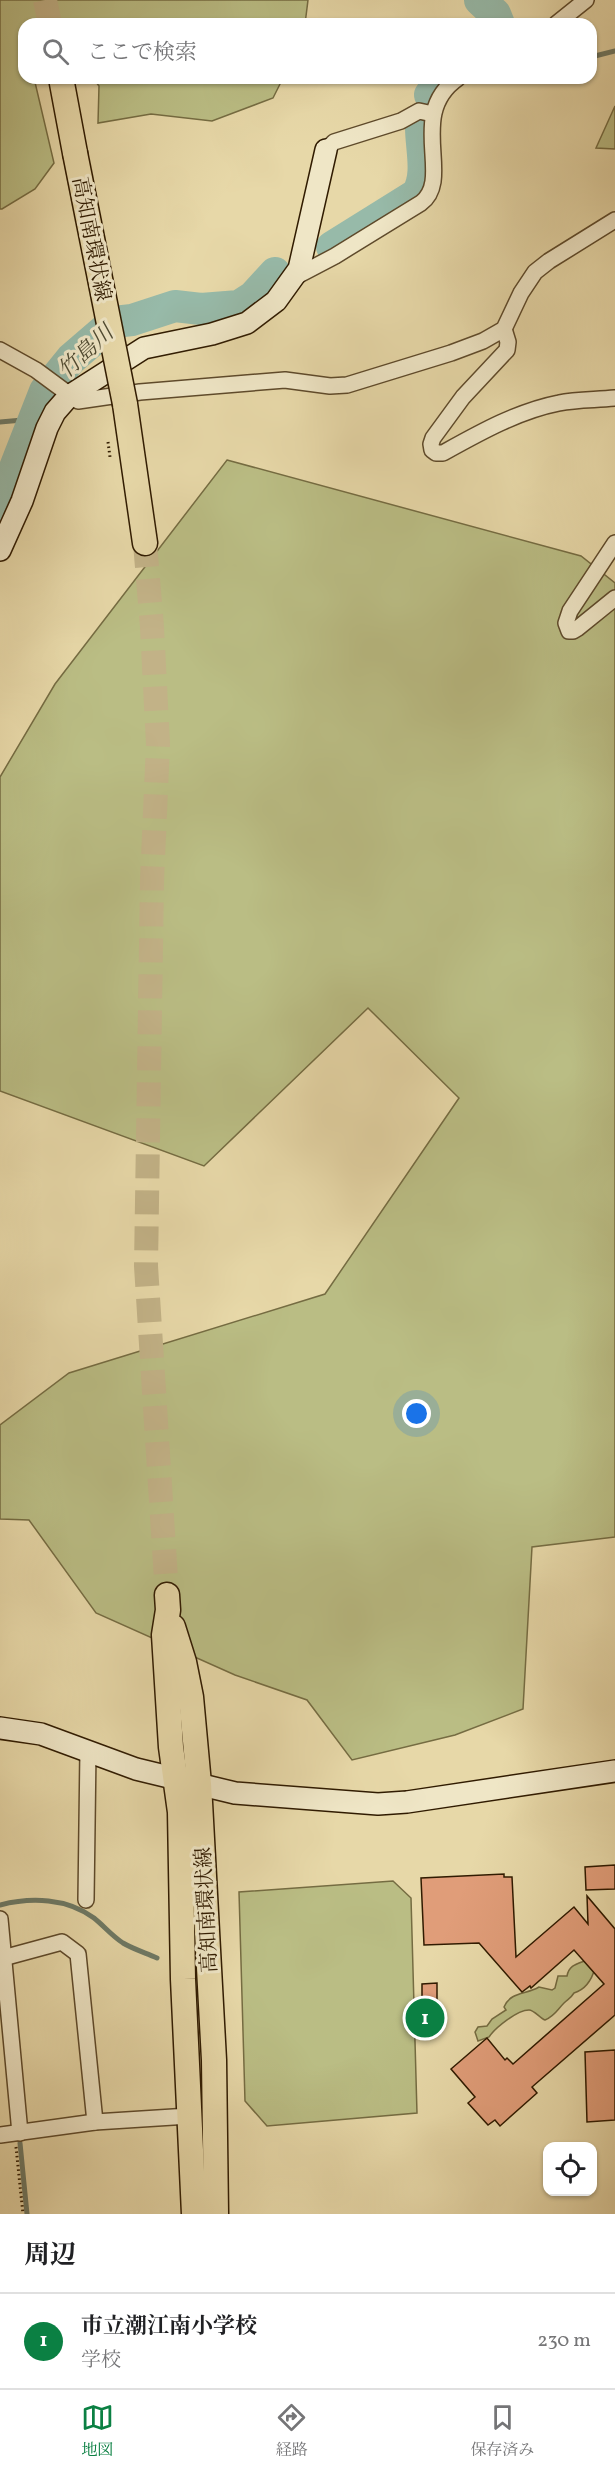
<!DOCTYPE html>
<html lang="ja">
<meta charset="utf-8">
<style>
body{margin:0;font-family:Vollkorn,"Noto Serif JP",serif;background:#f2f2f2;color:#202124}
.controls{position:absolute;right:18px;bottom:18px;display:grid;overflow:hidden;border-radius:12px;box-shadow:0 2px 4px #0004}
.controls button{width:54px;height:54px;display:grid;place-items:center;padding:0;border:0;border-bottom:2px solid #e0e0e0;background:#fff;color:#202124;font:30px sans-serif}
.you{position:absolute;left:417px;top:1414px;width:21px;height:21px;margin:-15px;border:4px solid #fff;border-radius:50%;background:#1a73e8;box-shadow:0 0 0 9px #1a73e833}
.badge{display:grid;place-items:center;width:39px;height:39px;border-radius:50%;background:#0b8043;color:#fff;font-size:20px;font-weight:700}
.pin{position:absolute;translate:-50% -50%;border:3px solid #fff;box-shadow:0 2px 6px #0006}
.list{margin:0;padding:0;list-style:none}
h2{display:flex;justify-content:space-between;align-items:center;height:78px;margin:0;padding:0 24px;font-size:26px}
h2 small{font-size:20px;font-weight:400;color:#757577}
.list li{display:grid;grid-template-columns:39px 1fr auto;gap:18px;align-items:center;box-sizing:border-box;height:96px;padding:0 24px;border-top:2px solid #e0e0e0}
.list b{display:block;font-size:22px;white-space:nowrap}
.list p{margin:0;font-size:20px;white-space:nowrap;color:#757577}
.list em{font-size:20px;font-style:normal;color:#757577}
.icon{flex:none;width:33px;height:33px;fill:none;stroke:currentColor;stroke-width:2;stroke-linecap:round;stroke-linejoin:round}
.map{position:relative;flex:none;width:615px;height:2214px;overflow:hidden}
.search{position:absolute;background:#fff;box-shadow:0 2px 4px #0004;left:18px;right:18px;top:18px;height:66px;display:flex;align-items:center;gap:15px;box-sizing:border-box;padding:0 21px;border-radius:18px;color:#757577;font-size:22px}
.sheet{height:174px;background:#fff}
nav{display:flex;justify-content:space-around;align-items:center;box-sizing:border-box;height:84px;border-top:2px solid #e0e0e0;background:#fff;font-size:16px;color:#757577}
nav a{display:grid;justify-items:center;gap:3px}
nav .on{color:#0b8043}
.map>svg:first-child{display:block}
</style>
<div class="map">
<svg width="615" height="2214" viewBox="0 0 615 2214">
<rect width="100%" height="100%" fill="#e7d8a8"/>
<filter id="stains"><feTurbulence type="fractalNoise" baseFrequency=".00333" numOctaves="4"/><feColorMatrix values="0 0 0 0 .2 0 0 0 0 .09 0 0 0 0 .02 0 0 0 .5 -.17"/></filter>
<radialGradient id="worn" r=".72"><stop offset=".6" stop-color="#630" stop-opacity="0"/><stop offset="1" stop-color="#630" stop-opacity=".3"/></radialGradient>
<g fill="#babd84" stroke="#756c42" stroke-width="1.5">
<polygon points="0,0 308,0 305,24 24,24 24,78 34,78 54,163 35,189 2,209 0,209"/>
<polygon points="93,78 283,78 273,98 212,121 151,114 98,123 99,86"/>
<polygon points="615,106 615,149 596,148"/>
<polygon points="227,460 581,556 615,583 615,1537 532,1547 523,1709 455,1735 352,1760 307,1700 235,1675 96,1613 29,1520 0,1519 0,1425 69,1373 325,1294 459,1098 368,1008 204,1166 0,1091 0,777 55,684"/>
<polygon points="393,1881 411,1898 417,2113 267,2126 245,2101 239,1892"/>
<path d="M587 1960 595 1968C592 1979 587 1989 574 1993 571 1998 568 1999 564 2003 557 2010 555 2016 545 2020 540 2018 534 2010 529 2010 517 2010 495 2028 489 2037L478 2041 475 2032 478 2027 487 2026 492 2019 506 2010 504 2007C511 1991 526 1995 539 1987L552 1990 555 1988 558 1976H567C569 1965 577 1964 587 1960Z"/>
</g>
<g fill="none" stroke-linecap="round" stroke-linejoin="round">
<g stroke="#6e7a66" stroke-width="5">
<polyline points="591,57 615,51"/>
<polyline points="0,422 34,419"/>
<path d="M0 1905C31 1897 67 1898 94 1918 104 1926 112 1936 123 1943 133 1949 146 1953 157 1958"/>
<polyline points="20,2143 27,2214"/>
</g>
<g stroke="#97baa9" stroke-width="32">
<polyline points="480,0 495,14 499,24"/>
<polyline points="430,95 443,78"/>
<path d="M332 247 417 194C429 175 421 149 421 127"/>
<polyline points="0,506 45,391 71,359 114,322 132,320 175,306 201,309 239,306 253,297 275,273"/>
</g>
</g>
<g fill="#e09d79" stroke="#301b01" stroke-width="1.5">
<polygon points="615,1865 615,1889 586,1890 585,1867"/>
<polygon points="504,1874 504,1877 512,1877 516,1957 574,1907 588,1924 587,1896 615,1929 615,2015 532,2087 537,2093 500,2126 495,2120 488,2125 468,2103 475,2097 451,2069 487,2038 505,2060 507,2058 513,2064 604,1984 574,1950 531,1988 530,1986 522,1992 479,1943 424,1945 421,1878"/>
<polygon points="437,1983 437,2003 422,2003 422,1984"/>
<polygon points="615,2050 615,2120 587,2122 585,2052"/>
</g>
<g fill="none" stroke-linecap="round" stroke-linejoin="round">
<g stroke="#c2b287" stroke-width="24" stroke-dasharray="24 12" stroke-linecap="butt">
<polyline points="45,0 50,24"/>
<polyline points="145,543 152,627 158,744 152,881 146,1266 167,1595"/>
</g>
<defs>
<g id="street">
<polyline points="556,24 586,0"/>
<polyline points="326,150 334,142 401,121 419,111 433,114"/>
<path d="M293 278 335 256 421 203C454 179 406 114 458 78"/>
<path d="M504 329 508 342 507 350 463 397 433 438 431 444 432 450 436 453H443C479 433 518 411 559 403 577 399 596 400 615 398"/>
<polyline points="0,350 36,370 78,401 140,392 285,380 330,386 347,385 451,353 483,341 504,329 521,293 535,272 549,261 615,220"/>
<polyline points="615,543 570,611 566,623 569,631 573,631 578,628 615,598"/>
<polyline points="86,1900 88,1750"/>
<polyline points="0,1919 20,2133"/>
<polyline points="3,1958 62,1942 78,1954 95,2122"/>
<polyline points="0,2135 95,2122 189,2116"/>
</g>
<g id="secondary">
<polyline points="0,550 22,501 47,428 55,412 69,396 144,348 212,334 247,323 276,301 299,269 326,150"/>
<polyline points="0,1728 41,1734 136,1769 235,1793 378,1804 407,1802 615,1771"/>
</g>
<g id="primary">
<polyline points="61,78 75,153"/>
<polyline points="125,404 145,543"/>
<polyline points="167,1595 168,1610 164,1635 171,1747 180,1812 183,1979 194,2214"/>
<polyline points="173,1627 184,1662 191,1697 199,1784 214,2060 216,2214"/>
</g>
</defs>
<use href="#street" stroke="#5e4a2b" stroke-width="18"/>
<use href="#secondary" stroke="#301b01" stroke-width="24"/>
<use href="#primary" stroke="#301b01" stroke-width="27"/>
<g stroke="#301b01" stroke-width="3" stroke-dasharray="1.5 3" stroke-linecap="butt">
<polyline points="108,442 110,457"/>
<polyline points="16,2147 23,2214"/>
</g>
<use href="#street" stroke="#efe6c6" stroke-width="15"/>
<use href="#secondary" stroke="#efe6c6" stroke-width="21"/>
<use href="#primary" stroke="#e7d8a8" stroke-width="24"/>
<defs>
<polyline id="primary-bridge" points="75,153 125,404"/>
</defs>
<use href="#primary-bridge" stroke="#301b01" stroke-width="27" stroke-linecap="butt"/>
<use href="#primary-bridge" stroke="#e7d8a8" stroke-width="24"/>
</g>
<g text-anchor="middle" stroke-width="6" stroke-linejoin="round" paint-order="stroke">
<g font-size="21" fill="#301b01" stroke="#efe6c6">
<text transform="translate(92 239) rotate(79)" y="7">高知南環状線</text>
<text transform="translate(206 1910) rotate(-93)" y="7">高知南環状線</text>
</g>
<g font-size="22" font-style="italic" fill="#4f4b33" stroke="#efe6c6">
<text transform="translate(85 351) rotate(-43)" y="8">竹島川</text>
</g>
</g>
<rect width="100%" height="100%" filter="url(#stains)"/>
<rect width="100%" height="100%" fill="url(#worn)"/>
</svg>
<div class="controls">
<button><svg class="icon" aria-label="locate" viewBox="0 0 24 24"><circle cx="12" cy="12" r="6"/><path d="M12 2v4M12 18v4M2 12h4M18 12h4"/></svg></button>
</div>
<div class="you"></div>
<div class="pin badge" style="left:425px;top:2018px">1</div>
<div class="search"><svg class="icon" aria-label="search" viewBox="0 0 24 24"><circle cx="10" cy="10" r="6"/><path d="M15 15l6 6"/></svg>ここで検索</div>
</div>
<section class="sheet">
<h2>周辺<small></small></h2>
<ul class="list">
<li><span class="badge">1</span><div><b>市立潮江南小学校</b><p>学校</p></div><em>230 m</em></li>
</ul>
</section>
<nav>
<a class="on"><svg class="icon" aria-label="map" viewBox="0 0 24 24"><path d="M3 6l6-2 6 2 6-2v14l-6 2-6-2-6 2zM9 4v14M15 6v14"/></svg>地図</a>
<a><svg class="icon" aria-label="directions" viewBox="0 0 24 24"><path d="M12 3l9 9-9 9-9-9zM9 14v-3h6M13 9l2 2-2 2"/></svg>経路</a>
<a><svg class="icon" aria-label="saved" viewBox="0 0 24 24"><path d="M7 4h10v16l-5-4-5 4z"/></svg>保存済み</a>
</nav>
